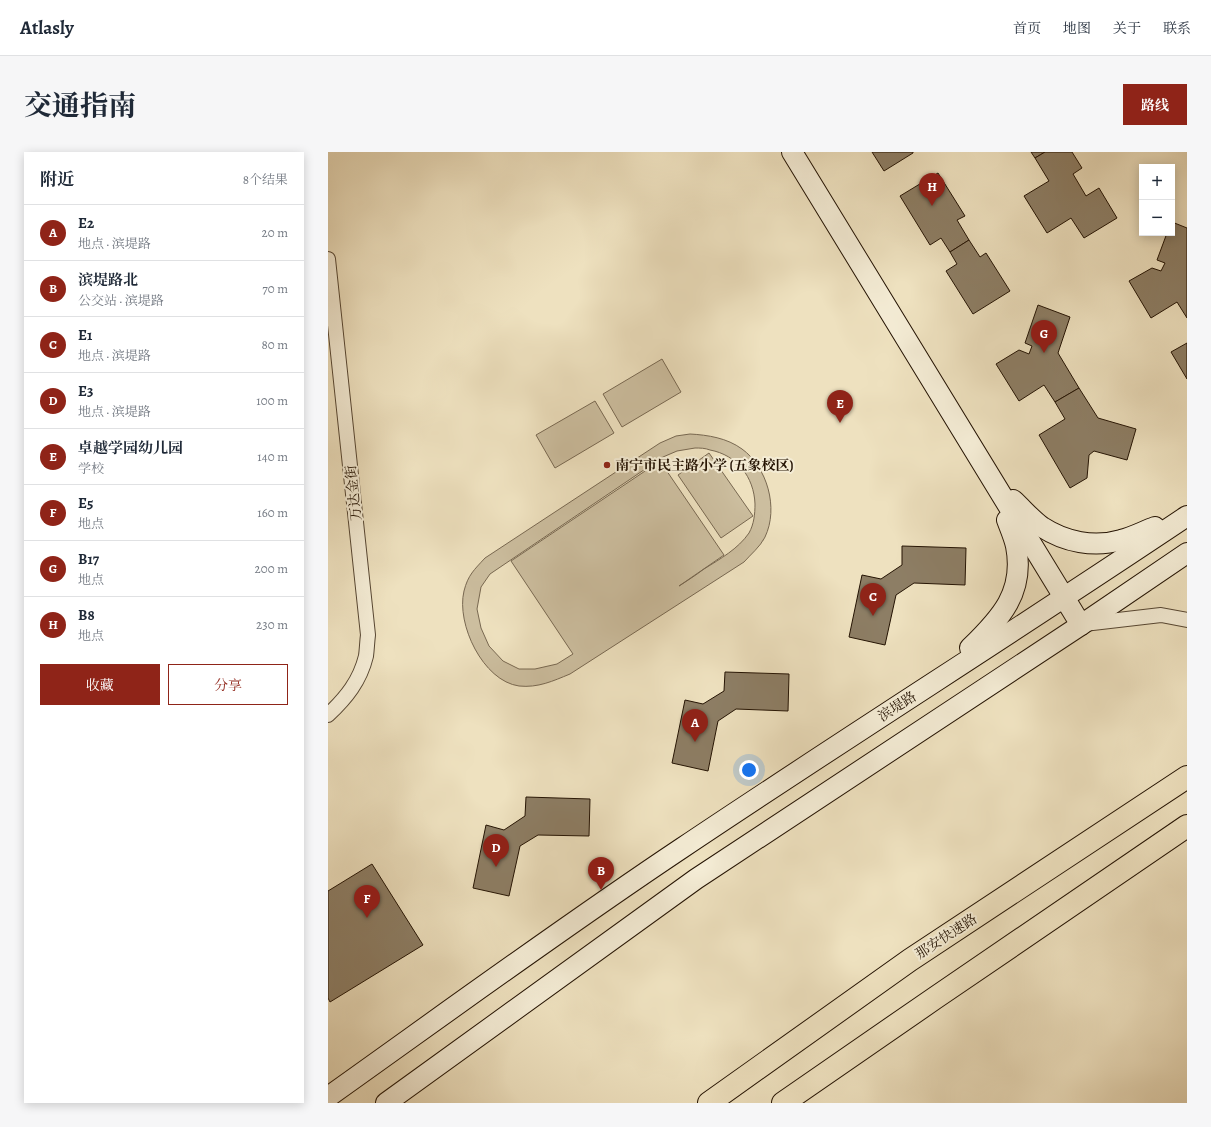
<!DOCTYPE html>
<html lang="zh">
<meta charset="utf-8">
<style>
body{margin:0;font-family:Alegreya,"Noto Serif SC",serif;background:#f6f6f7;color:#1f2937}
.controls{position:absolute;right:12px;top:12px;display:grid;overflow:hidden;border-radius:0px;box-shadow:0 2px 10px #0003}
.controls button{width:36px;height:36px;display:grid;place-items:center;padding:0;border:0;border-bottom:1px solid #e0e1e3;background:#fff;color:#1f2937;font:20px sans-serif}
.you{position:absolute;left:421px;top:618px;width:14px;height:14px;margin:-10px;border:3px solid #fff;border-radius:50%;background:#1a73e8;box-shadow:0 0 0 6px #1a73e833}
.badge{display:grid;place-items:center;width:26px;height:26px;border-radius:50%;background:#8f2418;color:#fff;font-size:13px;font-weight:700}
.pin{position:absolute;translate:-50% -33px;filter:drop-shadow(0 1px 2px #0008)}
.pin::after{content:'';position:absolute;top:21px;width:14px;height:12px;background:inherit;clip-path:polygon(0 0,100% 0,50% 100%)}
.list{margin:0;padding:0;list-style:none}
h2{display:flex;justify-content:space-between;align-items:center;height:52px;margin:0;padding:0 16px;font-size:17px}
h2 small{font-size:13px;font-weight:400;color:#747a83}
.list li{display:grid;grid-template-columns:26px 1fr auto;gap:12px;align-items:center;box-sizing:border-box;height:56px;padding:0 16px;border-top:1px solid #e0e1e3}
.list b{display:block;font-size:15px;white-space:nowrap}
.list p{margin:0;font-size:13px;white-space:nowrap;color:#747a83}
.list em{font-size:13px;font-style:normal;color:#747a83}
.actions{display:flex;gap:8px;padding:12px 16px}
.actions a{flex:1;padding:9px 0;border:1px solid #8f2418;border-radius:0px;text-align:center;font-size:14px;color:#8f2418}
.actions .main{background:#8f2418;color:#fff}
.map{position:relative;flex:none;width:859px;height:951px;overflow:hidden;border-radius:0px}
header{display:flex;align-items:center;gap:24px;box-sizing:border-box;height:56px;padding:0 20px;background:#fff;border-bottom:1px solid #e0e1e3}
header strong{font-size:19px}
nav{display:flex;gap:22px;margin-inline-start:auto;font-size:14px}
.intro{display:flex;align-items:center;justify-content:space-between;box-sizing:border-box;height:96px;padding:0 24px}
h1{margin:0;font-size:28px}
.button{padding:10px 18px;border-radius:0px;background:#8f2418;color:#fff;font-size:14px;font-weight:700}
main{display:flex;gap:24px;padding:0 24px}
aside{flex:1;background:#fff;border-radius:0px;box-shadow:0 2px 10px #0003}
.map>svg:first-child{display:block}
</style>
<header>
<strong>Atlasly</strong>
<nav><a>首页</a><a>地图</a><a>关于</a><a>联系</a></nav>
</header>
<div class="intro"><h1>交通指南</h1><a class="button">路线</a></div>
<main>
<aside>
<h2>附近<small>8个结果</small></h2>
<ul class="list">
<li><span class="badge">A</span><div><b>E2</b><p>地点 · 滨堤路</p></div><em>20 m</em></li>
<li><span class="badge">B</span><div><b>滨堤路北</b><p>公交站 · 滨堤路</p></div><em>70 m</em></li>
<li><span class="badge">C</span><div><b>E1</b><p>地点 · 滨堤路</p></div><em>80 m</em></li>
<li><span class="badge">D</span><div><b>E3</b><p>地点 · 滨堤路</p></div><em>100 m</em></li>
<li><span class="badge">E</span><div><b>卓越学园幼儿园</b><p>学校</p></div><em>140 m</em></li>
<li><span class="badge">F</span><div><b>E5</b><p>地点</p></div><em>160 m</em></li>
<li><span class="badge">G</span><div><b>B17</b><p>地点</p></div><em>200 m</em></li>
<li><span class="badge">H</span><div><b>B8</b><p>地点</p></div><em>230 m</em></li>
</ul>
<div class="actions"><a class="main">收藏</a><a>分享</a></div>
</aside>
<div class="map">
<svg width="859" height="951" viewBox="0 0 859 951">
<rect width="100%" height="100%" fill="#eee1bf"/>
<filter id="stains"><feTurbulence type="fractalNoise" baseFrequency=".005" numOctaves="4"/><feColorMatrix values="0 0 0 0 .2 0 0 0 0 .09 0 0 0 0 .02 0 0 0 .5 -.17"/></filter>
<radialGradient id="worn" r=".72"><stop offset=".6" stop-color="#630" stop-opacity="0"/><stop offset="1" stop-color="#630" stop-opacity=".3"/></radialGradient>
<g fill="#ccbe9f" stroke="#786851" fill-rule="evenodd">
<polygon points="334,207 353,240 294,275 275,242"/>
<polygon points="267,249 286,281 227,316 208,283"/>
<path d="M362 282C380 283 399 286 414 297 439 315 451 356 437 385 432 395 423 402 416 410L242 522C225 529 210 536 191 534 155 529 128 472 136 439 140 423 146 418 157 406L332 291 348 284ZM367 296C372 296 377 296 382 298 409 303 426 325 427 352 427 362 426 372 421 381 410 397 392 407 376 417 368 423 359 429 351 434L396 403 332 309 183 409 245 502 229 512 207 517H191L175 509 161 494 153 476 149 457 153 435 162 422 335 305 349 299Z"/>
<polygon points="381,301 425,364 393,386 350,323"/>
</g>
<g fill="#8d7e65" stroke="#241303">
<polygon points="544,0 585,0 585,1 556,19"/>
<polygon points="703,0 717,0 707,6"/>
<polygon points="717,0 744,0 754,16 745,22 758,44 771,36 789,66 756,86 743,66 719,81 696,44 721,29 707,6"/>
<polygon points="610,21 637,64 629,68 641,88 622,100 613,86 602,93 572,44"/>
<polygon points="844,70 859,76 859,166 849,150 823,166 801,129 824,116 833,119 837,111 829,108 839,81 844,81"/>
<polygon points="641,88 652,105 658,101 682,139 645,162 618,119 629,112 622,100"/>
<polygon points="710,153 742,165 730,201 751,236 727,250 716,233 691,249 668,212 691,198 701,202 704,194 697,191"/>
<polygon points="859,191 859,227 843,200"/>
<polygon points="751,236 770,266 808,277 799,308 766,299 761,303 759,326 742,336 711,283 737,267 727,250"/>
<polygon points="574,394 638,396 637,433 586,431 568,443 557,493 521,485 534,423 553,427 574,413"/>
<polygon points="397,520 461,522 460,559 408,557 390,569 380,619 344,611 357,548 375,552 396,539"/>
<polygon points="198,645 262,647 261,684 210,683 192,694 181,744 145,736 158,673 176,678 197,664"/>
<polygon points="44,712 95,793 2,850 0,846 0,739"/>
</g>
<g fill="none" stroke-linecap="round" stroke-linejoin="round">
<defs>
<g id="street">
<path d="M0 107 40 483C39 490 39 497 38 504 32 529 18 546 0 563"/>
<polyline points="756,472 833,463 859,468"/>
</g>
<g id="secondary">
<polyline points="464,0 753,473"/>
<path d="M685 348C694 356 703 367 714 375 737 390 766 396 793 388 805 385 816 379 827 375"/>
<path d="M642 496C673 466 697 440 688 394 686 385 682 376 679 368"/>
<path d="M0 945C118 861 234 776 354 696 521 584 692 476 859 364"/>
<polyline points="58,951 368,727 753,473 859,401"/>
</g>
<g id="highway">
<polyline points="381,951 582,808 859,625"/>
<polyline points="455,951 607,846 859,674"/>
</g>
</defs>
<use href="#street" stroke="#564632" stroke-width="16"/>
<use href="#secondary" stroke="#241303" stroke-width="22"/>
<use href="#highway" stroke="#241303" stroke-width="24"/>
<use href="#street" stroke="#f4ecd5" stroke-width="14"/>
<use href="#secondary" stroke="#f4ecd5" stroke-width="20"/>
<use href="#highway" stroke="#eee1bf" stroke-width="22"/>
</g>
<circle fill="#8f2418" stroke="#f4ecd5" stroke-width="1.5" cx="279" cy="313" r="4"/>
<g text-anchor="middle" stroke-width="4" stroke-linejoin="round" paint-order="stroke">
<g font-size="14" font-weight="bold" fill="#241303" stroke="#f4ecd5" text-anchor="start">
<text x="287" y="318">南宁市民主路小学 (五象校区)</text>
</g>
<g font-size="14" fill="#241303" stroke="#f4ecd5">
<text transform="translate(25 341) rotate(-96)" y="5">万达金街</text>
<text transform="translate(569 554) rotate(-33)" y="5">滨堤路</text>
<text transform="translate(618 784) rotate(-33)" y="5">那安快速路</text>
</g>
</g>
<rect width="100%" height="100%" filter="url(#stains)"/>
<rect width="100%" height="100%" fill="url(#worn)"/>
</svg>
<div class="controls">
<button>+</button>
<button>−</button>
</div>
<div class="you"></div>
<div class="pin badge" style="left:367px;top:590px">A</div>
<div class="pin badge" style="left:273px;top:738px">B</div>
<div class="pin badge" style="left:545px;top:464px">C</div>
<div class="pin badge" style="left:168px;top:715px">D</div>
<div class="pin badge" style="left:512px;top:271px">E</div>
<div class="pin badge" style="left:39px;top:766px">F</div>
<div class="pin badge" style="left:716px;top:201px">G</div>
<div class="pin badge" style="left:604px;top:54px">H</div>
</div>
</main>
